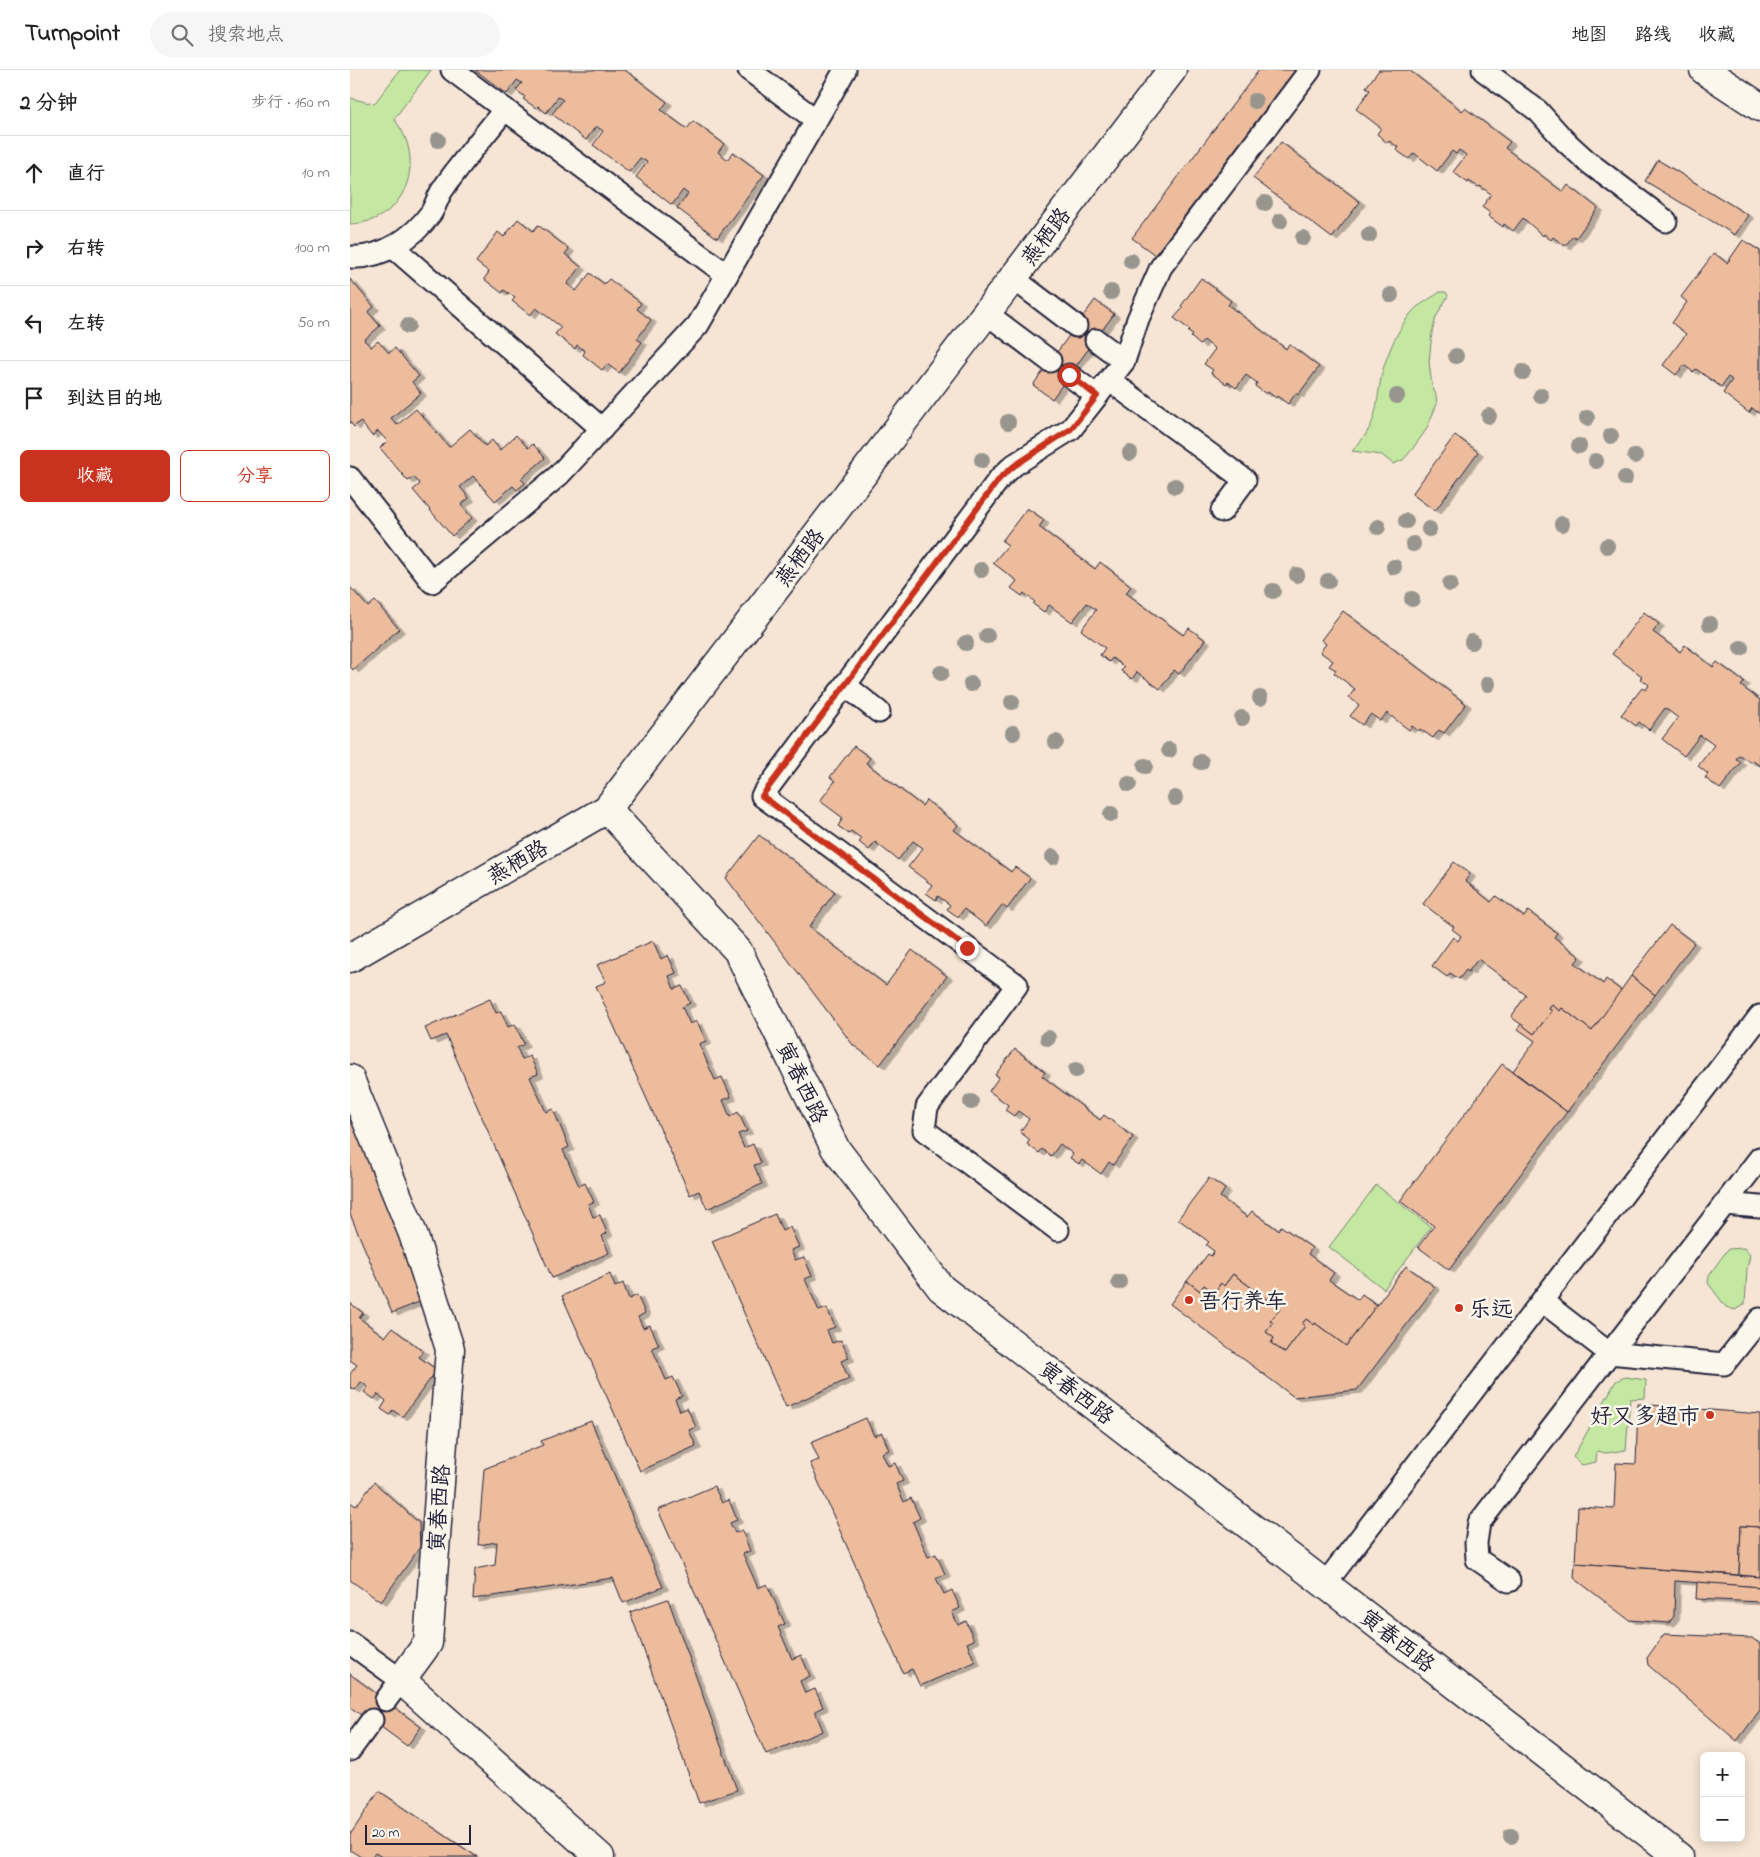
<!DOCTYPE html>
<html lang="zh">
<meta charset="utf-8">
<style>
body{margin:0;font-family:"Indie Flower","LXGW WenKai TC",sans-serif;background:#f6f6f6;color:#222}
.controls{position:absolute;right:15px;bottom:15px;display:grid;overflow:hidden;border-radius:8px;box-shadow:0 2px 12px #0003}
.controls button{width:45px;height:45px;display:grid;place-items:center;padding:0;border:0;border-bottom:1px solid #e0e0e0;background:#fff;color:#222;font:25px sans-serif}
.scale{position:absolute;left:15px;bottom:12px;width:106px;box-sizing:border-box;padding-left:5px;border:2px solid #22223b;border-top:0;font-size:14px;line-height:18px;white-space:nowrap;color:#22223b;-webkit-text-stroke:4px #fbf7ec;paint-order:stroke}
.stop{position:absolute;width:15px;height:15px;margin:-11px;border:4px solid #c8321e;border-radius:50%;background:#fff}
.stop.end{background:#c8321e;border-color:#fff;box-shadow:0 1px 5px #0008}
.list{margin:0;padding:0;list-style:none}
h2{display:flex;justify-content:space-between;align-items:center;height:65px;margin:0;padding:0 20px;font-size:21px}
h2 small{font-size:16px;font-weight:400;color:#767676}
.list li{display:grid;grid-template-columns:32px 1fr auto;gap:15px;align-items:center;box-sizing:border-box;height:75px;padding:0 20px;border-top:1px solid #e0e0e0}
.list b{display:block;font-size:19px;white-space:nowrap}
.list em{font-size:16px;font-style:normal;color:#767676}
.actions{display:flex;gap:10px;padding:15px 20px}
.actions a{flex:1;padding:11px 0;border:1px solid #c8321e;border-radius:8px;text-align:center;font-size:18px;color:#c8321e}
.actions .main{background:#c8321e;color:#fff}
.icon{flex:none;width:28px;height:28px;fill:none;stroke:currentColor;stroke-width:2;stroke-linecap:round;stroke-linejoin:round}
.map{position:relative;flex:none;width:1410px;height:1787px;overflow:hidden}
header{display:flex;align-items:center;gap:30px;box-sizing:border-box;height:70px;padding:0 25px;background:#fff;border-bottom:1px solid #e0e0e0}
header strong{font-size:24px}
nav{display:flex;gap:28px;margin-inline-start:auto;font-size:18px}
.search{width:350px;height:45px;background:#f6f6f6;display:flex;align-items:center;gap:12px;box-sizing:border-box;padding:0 18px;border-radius:28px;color:#767676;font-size:19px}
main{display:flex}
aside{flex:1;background:#fff}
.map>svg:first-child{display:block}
</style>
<header>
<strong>Turnpoint</strong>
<div class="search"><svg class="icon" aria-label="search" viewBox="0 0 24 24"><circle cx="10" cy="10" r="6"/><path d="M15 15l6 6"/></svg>搜索地点</div>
<nav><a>地图</a><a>路线</a><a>收藏</a></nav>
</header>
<main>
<aside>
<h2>2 分钟<small>步行 · 160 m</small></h2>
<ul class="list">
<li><svg class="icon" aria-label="ahead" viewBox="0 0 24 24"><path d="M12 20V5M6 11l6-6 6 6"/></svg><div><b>直行</b></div><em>10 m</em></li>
<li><svg class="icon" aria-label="right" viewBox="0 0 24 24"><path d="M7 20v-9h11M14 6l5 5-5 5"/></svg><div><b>右转</b></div><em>100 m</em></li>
<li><svg class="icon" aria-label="left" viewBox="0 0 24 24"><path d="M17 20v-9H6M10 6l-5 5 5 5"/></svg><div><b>左转</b></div><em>50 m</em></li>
<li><svg class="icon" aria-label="arrive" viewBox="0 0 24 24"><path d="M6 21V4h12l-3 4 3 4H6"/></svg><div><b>到达目的地</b></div></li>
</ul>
<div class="actions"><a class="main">收藏</a><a>分享</a></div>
</aside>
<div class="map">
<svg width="1410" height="1787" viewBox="0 0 1410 1787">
<defs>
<filter id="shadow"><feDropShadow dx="5.5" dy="3" stdDeviation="0" flood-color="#0004"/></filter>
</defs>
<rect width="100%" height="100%" fill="#f6e5d4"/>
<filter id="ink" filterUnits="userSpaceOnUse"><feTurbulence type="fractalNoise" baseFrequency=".02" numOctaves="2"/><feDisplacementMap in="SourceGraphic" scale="10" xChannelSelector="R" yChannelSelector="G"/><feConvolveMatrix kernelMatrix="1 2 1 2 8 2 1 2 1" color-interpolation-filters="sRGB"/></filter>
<g filter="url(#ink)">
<g fill="#c4e8a2" stroke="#73856e">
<path d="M50 0H81L44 49C78 90 56 153 0 154V28L24 34Z"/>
<path d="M1090 222H1096L1098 226 1086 247 1082 263 1079 292 1082 316 1086 325 1087 334 1076 360 1061 381 1053 390 1043 394 1032 385 1002 381C1028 354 1025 341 1031 308 1035 287 1051 251 1067 237 1074 232 1083 227 1090 222Z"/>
<polygon points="1026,1115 1081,1157 1034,1219 979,1177"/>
<polygon points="1394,1178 1400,1185 1397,1199 1395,1234 1385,1240 1376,1237 1358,1213 1359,1205 1378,1179"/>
<polygon points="1275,1307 1296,1310 1295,1328 1280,1329 1276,1380 1256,1383 1247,1381 1246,1392 1232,1395 1223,1387 1266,1311"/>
</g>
<g fill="#ecbc9d" stroke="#22223b" filter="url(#shadow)">
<polygon points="125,0 275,0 317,32 311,40 337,59 343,51 374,74 368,82 377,90 383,82 414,105 367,168 327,138 338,124 333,120 322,135 286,107 297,92 290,88 279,102 243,75 253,61 246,56 236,70 202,44 213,30 208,27 196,43 188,36 186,38 173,29 175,27 166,20 172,13 167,10 157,24"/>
<polygon points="909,0 946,0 805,185 782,168"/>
<polygon points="1029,0 1059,0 1112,41 1115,38 1160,72 1155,78 1213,122 1218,115 1248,138 1226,168 1223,166 1215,176 1203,167 1201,170 1194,164 1193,166 1173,148 1163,161 1154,154 1153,157 1138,146 1140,143 1132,137 1141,124 1130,116 1128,117 1119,111 1118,113 1103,102 1116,85 1109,80 1106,84 1102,81 1087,101 1064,83 1059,89 1046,80 1048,77 1039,71 1037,73 1027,64 1031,58 1006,39 1020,20 1016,17"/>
<polygon points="931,72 1010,132 982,168 903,108"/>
<polygon points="1308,90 1398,145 1385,165 1295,111"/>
<polygon points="168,149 183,161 188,155 219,179 215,184 231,197 217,214 226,221 240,203 254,214 259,209 291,233 287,239 301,250 287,269 292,272 269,303 257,294 252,300 233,285 235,281 227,275 225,279 205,264 211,257 186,238 180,245 162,231 165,228 154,220 152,223 134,209 139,202 126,192 148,162 154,167"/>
<polygon points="1393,170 1410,181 1410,344 1402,338 1399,343 1373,323 1382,310 1378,307 1371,317 1346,299 1343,302 1334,295 1326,305 1313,295 1336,264 1322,253 1337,232 1331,227 1364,183 1377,193"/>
<polygon points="851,208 881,231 878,235 936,279 939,274 969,297 948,325 946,323 938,334 927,326 926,328 918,322 916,324 905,316 907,313 896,305 886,318 878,312 876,314 861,303 863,300 854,294 865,279 854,270 850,275 841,267 843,265 838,262 840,260 824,248 833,238 831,236"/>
<polygon points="0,209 24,237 18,242 30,256 14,270 21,277 28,271 39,283 45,278 69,306 62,312 71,323 41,348 47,355 66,339 99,377 120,359 135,376 142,370 150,380 166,365 178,378 183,374 195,388 171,409 175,413 167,420 163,416 145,431 123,406 110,417 119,428 111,435 122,448 102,466 63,420 70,414 64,407 58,411 30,378 37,371 28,361 22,366 10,351 4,357 0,352"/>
<polygon points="745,230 764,244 702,329 683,315"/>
<polygon points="1105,365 1128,382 1085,441 1062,424"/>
<polygon points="677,438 694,450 689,457 745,499 750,492 781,516 776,523 833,565 839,558 855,570 829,604 824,600 810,619 787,602 782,609 771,601 774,597 762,588 759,592 750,585 755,578 731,560 746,540 737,533 722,552 699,535 694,542 683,534 685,532 674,523 672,526 661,518 667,511 643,493 658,475 652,471"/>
<polygon points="0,517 18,537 25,531 49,559 3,600 0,596"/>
<polygon points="993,541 1116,634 1094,663 1089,660 1083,668 1070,659 1068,661 1062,656 1059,660 1037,643 1030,651 1021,644 1012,655 1000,646 1009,635 999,627 1005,619 984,603 986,600 979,596 983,591 970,582 976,574 971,570"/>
<polygon points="1294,542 1309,554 1303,562 1330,582 1335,575 1363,597 1367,592 1394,612 1391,616 1410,630 1410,696 1402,690 1400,692 1389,685 1386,689 1391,692 1370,719 1355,708 1358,704 1348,696 1364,675 1350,665 1334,686 1312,669 1328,648 1315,638 1299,660 1289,652 1286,656 1271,645 1292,618 1296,620 1299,615 1290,608 1292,606 1262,584"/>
<polygon points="504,676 520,688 516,693 572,736 576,730 608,755 604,760 661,802 665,797 680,808 657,839 652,835 636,856 614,839 608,847 597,839 600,835 588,826 586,830 576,823 582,815 558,797 573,778 563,771 548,790 525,772 519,780 509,772 512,769 501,761 499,764 488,756 493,748 470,731 485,711 480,707"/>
<polygon points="409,765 485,822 459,857 536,915 562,880 597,906 530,995 503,975 376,808"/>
<polygon points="1104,792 1120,804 1115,811 1141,832 1146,826 1174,847 1178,841 1207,863 1204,867 1230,887 1225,893 1253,914 1256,909 1272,921 1242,961 1212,938 1210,941 1202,935 1199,939 1202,941 1184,964 1161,947 1176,925 1128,889 1118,902 1116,900 1109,909 1100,903 1097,907 1082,896 1103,867 1108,871 1111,866 1102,859 1104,857 1073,834"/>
<polygon points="1320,855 1344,873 1305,925 1281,906"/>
<polygon points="303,871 311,889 318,885 326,903 319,906 324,919 332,916 340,933 332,937 340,954 347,951 356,971 349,974 365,1010 372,1007 381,1027 373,1030 380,1047 388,1042 397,1061 388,1064 394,1078 403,1074 411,1093 404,1095 412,1114 357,1139 349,1121 340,1125 246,916 256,912 247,895"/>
<polygon points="1281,906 1305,925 1217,1042 1163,1001 1185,971 1168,959 1171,954 1184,964 1202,941 1199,939 1202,935 1210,941 1212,938 1242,961"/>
<polygon points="140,929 146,943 151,941 158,957 165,954 174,974 167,978 172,989 180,986 188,1004 180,1007 196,1042 203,1039 219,1077 213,1080 229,1116 235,1113 244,1132 238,1134 243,1147 250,1145 257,1163 252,1166 259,1183 202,1208 96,965 81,971 75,958"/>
<polygon points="665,979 695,1002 692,1006 750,1050 754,1045 783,1067 763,1095 759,1092 751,1104 732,1090 729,1094 720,1088 723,1084 710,1074 701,1086 692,1079 689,1083 677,1074 680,1070 670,1062 679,1049 668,1041 664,1046 655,1040 658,1035 639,1021 649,1007 645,1005"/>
<polygon points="1152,994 1217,1042 1099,1200 1068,1177 1084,1156 1050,1131"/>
<polygon points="0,1044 74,1230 42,1243 0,1144"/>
<polygon points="859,1108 875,1119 870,1127 897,1147 902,1141 928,1160 931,1156 962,1178 958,1184 984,1203 979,1210 1008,1230 1012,1224 1027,1235 996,1276 965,1253 964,1255 956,1249 952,1254 955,1256 935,1283 921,1273 924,1268 916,1262 923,1253 920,1251 930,1239 883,1204 874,1216 871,1213 864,1223 854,1215 850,1221 837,1211 858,1184 861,1186 864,1181 856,1175 859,1172 828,1149"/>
<polygon points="425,1144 432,1161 440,1157 449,1177 441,1180 445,1190 454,1187 462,1206 455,1209 469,1241 477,1238 485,1257 477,1260 482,1273 491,1270 499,1288 491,1291 499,1309 436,1337 362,1171"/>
<polygon points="1056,1196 1085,1217 1007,1320 944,1327 820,1234 837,1211 850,1221 854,1215 864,1223 871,1213 874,1216 883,1204 930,1239 920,1251 923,1253 916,1262 924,1268 921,1273 935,1283 955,1256 952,1254 956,1249 964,1255 965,1253 996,1276"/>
<polygon points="260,1204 265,1217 273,1213 279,1229 287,1225 295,1243 288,1247 293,1258 300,1255 309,1275 302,1278 316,1310 323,1307 332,1326 325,1329 330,1341 337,1338 346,1357 339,1360 346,1376 290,1401 212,1226"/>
<polygon points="0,1233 13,1243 9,1248 35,1267 42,1258 73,1281 69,1287 87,1300 52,1347 43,1340 40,1345 31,1339 36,1331 28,1324 24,1329 14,1322 18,1317 11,1312 5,1320 0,1317 0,1304 7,1295 0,1290"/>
<polygon points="1288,1334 1410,1344 1410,1457 1391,1456 1389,1505 1225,1493 1228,1437 1264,1439 1266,1393 1286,1394"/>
<polygon points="516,1348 524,1366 532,1363 539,1380 532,1383 538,1396 545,1393 553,1411 546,1414 554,1432 561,1428 570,1448 563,1452 578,1487 586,1484 595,1504 586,1508 594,1524 602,1520 610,1538 602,1542 608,1555 616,1551 624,1570 617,1573 625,1592 570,1616 562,1599 553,1603 460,1393 469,1390 461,1372"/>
<polygon points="241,1351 313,1517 273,1533 263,1508 123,1529 125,1499 145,1495 147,1472 128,1475 134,1399 193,1375 191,1371"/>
<polygon points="24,1412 69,1453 70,1477 31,1532 0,1510 0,1432 6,1436"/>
<polygon points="364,1416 372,1433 379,1430 387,1450 380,1453 385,1463 392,1460 400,1481 393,1484 408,1518 417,1514 435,1554 428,1557 442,1589 451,1585 460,1606 450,1611 455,1623 465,1619 473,1637 465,1641 473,1661 416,1684 308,1440"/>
<polygon points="1391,1456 1410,1457 1410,1507 1389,1505"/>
<polygon points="1225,1493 1410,1507 1410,1517 1325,1511 1324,1546 1319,1553 1279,1550 1224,1508"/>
<polygon points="1347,1512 1410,1517 1410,1532 1346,1529"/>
<polygon points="318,1529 387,1720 349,1733 280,1542"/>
<polygon points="1314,1564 1402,1568 1410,1574 1410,1640 1387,1671 1298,1595 1297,1588"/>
<polygon points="0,1604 71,1657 57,1676 12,1643 11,1645 0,1637"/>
<polygon points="29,1721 127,1787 32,1787 25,1783 22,1787 11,1787 0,1780 0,1765"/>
</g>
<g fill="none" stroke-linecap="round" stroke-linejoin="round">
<defs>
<g id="lane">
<polyline points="102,0 377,205"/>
<polyline points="399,0 466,50"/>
<polyline points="1133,0 1188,41 1215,71 1238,92 1316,151"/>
<polyline points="43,177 252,359"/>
<path d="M0 187C32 189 63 168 81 143 86 135 88 126 93 119 112 91 134 66 155 39"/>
<polyline points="663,208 726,256"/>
<polyline points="636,243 700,291"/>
<polyline points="774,291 788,249 811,197 960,0"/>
<polyline points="719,305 747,326 774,291 746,270"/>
<polyline points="759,310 895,410 872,441"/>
<polyline points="0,408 82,512 209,405 348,255 495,0"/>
<polyline points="495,615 529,642"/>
<polyline points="1374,1134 1410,1137"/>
<polyline points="708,1160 574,1060 577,1037 667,915 412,726 650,408 664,395 721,359 747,326"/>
<polyline points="1192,1231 1259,1283 1374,1294 1410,1249"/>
<polyline points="1159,1511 1127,1489 1126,1473 1129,1453 1410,1088"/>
<polyline points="975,1514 1410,946"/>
<polyline points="0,1573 51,1610 36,1630"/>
<polyline points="0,1680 22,1650"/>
</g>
<polyline id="street" points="0,1009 63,1164 100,1279 78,1573 51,1610 250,1787"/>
<g id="secondary">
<polyline points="1354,0 1410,37"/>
<polyline points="257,739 388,881 485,1078 591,1218 1329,1787"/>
<polyline points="0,888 257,739 822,0"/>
</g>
</defs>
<use href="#lane" stroke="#22223b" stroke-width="25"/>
<use href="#street" stroke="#22223b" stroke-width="31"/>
<use href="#secondary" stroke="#22223b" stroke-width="31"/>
<use href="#lane" stroke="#fbf7ec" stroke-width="21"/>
<use href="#street" stroke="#fbf7ec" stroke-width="28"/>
<use href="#secondary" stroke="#fbf7ec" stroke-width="28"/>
</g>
<g fill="#97958e">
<circle cx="905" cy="31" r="8"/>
<circle cx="88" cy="70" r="8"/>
<circle cx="915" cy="133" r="8"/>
<circle cx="930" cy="151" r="8"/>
<circle cx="1019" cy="165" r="8"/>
<circle cx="953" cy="168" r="8"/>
<circle cx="781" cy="191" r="8"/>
<circle cx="761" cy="222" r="8"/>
<circle cx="1041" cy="225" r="8"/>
<circle cx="58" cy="256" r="8"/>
<circle cx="1106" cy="286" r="8"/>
<circle cx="1173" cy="302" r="8"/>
<circle cx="1047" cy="326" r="8"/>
<circle cx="1191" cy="326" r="8"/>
<circle cx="1139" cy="346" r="8"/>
<circle cx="1237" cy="348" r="8"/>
<circle cx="658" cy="352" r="8"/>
<circle cx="1261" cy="366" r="8"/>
<circle cx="1229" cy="376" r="8"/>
<circle cx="780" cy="383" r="8"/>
<circle cx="1285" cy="386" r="8"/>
<circle cx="632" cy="390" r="8"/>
<circle cx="1246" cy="391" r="8"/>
<circle cx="1275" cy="408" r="8"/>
<circle cx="825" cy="416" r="8"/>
<circle cx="1056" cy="451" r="8"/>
<circle cx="1212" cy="454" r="8"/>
<circle cx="1028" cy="457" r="8"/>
<circle cx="1079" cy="459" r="8"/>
<circle cx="1063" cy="474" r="8"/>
<circle cx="1257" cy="476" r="8"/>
<circle cx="1044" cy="497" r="8"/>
<circle cx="631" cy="500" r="8"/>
<circle cx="947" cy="505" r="8"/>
<circle cx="978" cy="511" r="8"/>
<circle cx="1100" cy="514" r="8"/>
<circle cx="923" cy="521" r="8"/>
<circle cx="1062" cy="529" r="8"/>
<circle cx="1360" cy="554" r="8"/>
<circle cx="637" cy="566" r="8"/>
<circle cx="1122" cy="572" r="8"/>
<circle cx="616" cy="573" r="8"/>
<circle cx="1391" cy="578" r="8"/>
<circle cx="591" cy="603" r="8"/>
<circle cx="621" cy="614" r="8"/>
<circle cx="1138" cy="614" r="8"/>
<circle cx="910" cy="628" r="8"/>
<circle cx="662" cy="632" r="8"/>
<circle cx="892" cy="648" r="8"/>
<circle cx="663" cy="663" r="8"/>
<circle cx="706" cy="672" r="8"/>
<circle cx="819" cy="680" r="8"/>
<circle cx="851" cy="692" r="8"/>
<circle cx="795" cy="696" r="8"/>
<circle cx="779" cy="714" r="8"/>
<circle cx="825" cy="728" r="8"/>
<circle cx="761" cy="744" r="8"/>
<circle cx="703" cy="787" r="8"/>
<circle cx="698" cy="968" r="8"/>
<circle cx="726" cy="1000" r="8"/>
<circle cx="621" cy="1032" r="8"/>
<circle cx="769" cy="1212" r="8"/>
<circle cx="1161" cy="1766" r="8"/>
</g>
</g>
<g fill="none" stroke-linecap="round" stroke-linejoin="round" filter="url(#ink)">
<polyline stroke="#c8321e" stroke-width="6" points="617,878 412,726 650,408 664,396 721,359 747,326 719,305"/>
</g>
<g fill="#c8321e" stroke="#fbf7ec" stroke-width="2">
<circle cx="839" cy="1230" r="5"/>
<circle cx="1109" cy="1238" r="5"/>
<circle cx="1360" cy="1345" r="5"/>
</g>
<g text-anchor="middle" stroke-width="5" stroke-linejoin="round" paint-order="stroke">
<g font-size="22" fill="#22223b" stroke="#fbf7ec">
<text transform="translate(695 166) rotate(-53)" y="8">燕栖路</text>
<text transform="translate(449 487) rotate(-53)" y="8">燕栖路</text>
<text transform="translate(167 791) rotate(-30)" y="8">燕栖路</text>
<text transform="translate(453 1012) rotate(64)" y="8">寅春西路</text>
<text transform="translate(727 1322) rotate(38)" y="8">寅春西路</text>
<text transform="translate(88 1438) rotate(-86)" y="8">寅春西路</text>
<text transform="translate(1048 1570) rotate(38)" y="8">寅春西路</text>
</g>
<g font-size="22" fill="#22223b" stroke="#fbf7ec" text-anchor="start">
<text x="849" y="1238">吾行养车</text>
<text x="1119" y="1246">乐远</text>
<text x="1350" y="1353" text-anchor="end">好又多超市</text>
</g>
</g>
</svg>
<div class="controls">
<button>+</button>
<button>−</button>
</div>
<div class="scale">20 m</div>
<div class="stop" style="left:719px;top:305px"></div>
<div class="stop end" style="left:617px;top:878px"></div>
</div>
</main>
